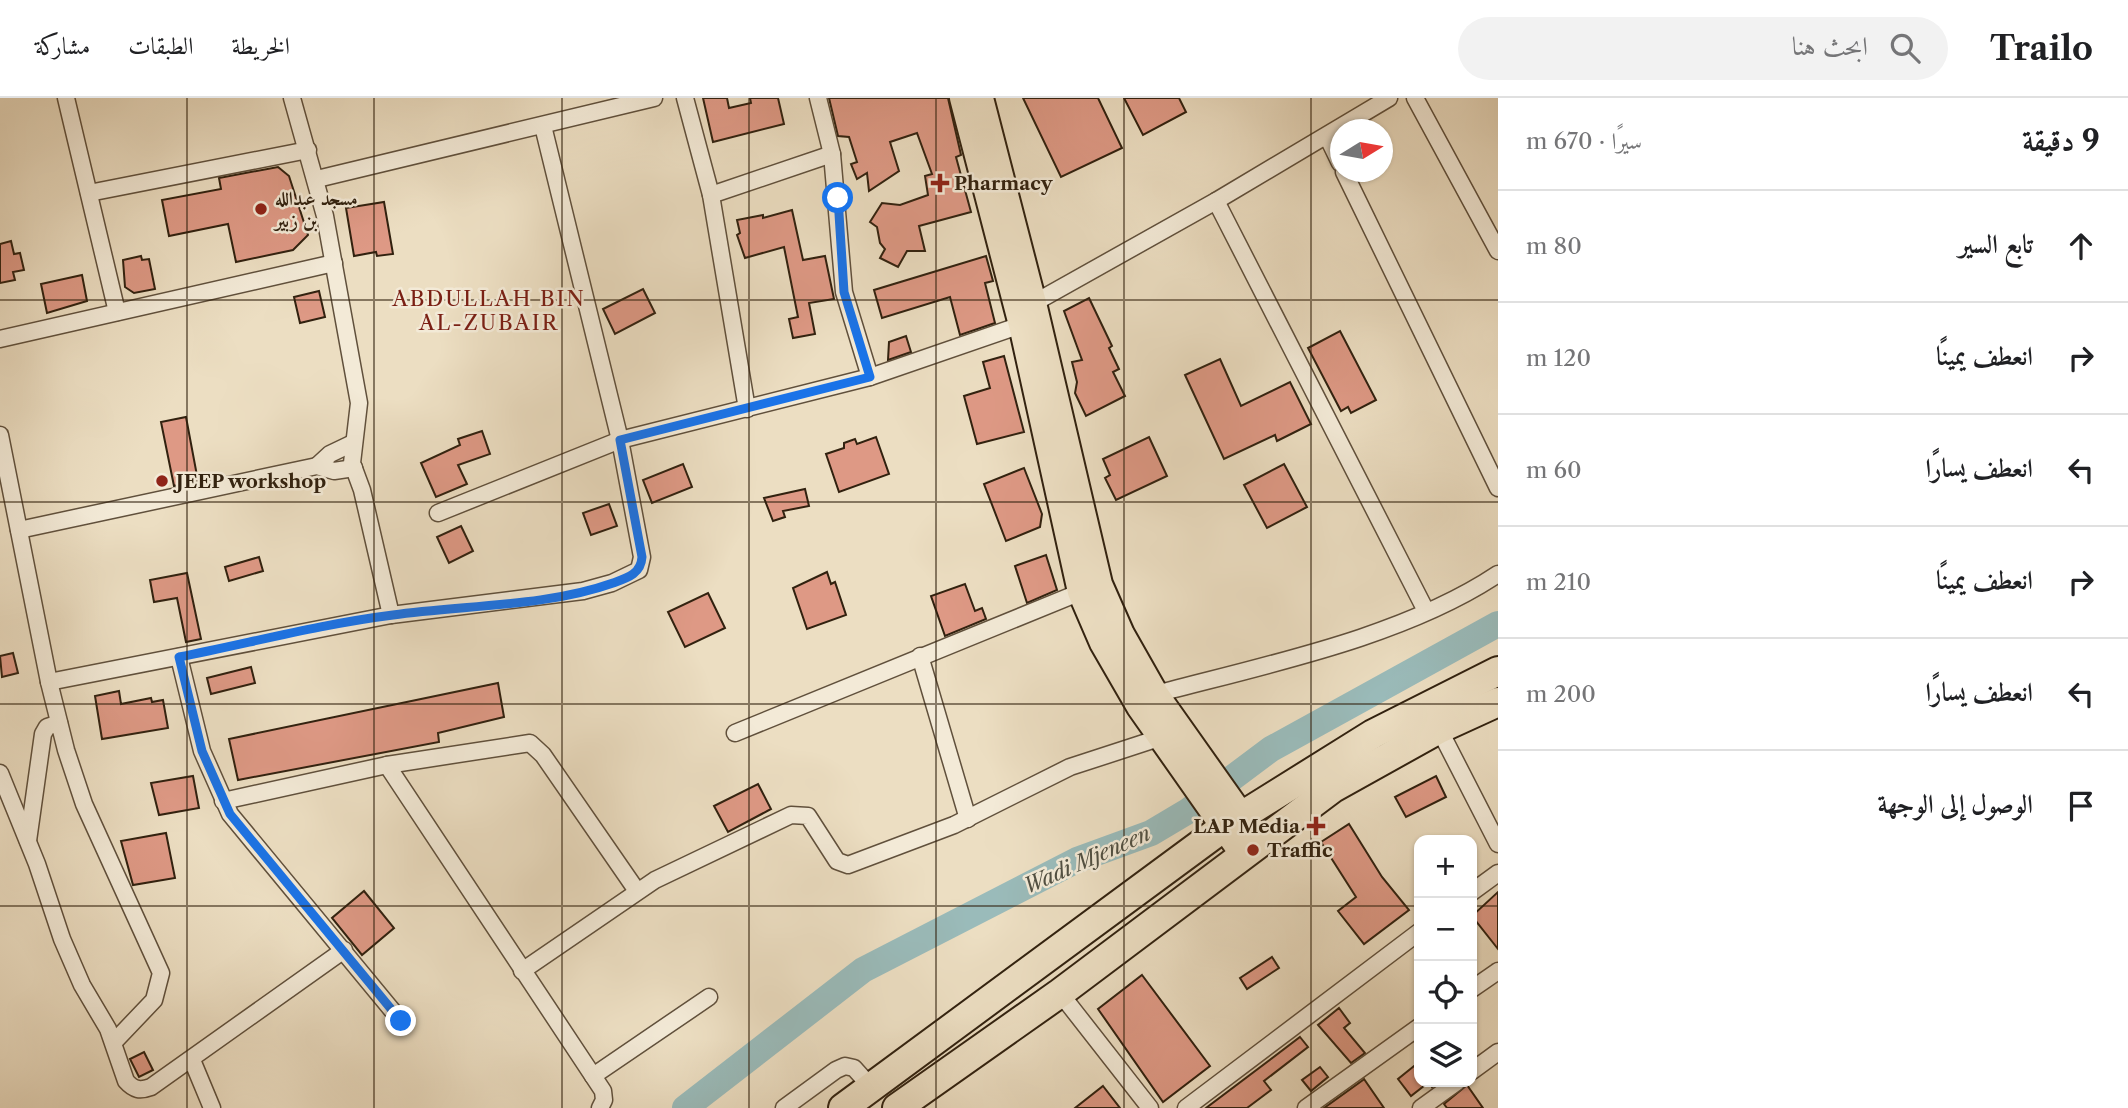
<!DOCTYPE html>
<html lang="ar">
<meta charset="utf-8">
<style>
body{margin:0;font-family:"Libre Caslon Text",Amiri,serif;background:#f2f2f2;color:#202124;direction:rtl}
.controls{position:absolute;right:21px;bottom:21px;display:grid;overflow:hidden;border-radius:14px;box-shadow:0 2px 5px #0004}
.controls button{width:63px;height:63px;display:grid;place-items:center;padding:0;border:0;border-bottom:2px solid #e0e0e0;background:#fff;color:#202124;font:35px sans-serif}
.compass{position:absolute;left:1330px;top:21px;width:63px;height:63px;border-radius:50%;background:#fff;box-shadow:0 2px 5px #0004;rotate:79deg}
.stop{position:absolute;width:21px;height:21px;margin:-16px;border:5px solid #1a73e8;border-radius:50%;background:#fff}
.stop.end{background:#1a73e8;border-color:#fff;box-shadow:0 2px 7px #0008}
.list{margin:0;padding:0;list-style:none}
h2{display:flex;justify-content:space-between;align-items:center;height:91px;margin:0;padding:0 28px;font-size:30px}
h2 small{font-size:23px;font-weight:400;color:#757577}
.list li{display:grid;grid-template-columns:46px 1fr auto;gap:21px;align-items:center;box-sizing:border-box;height:112px;padding:0 28px;border-top:2px solid #e0e0e0}
.list b{display:block;font-size:26px;white-space:nowrap}
.list em{font-size:23px;font-style:normal;color:#757577}
.icon{flex:none;width:38px;height:38px;fill:none;stroke:currentColor;stroke-width:2;stroke-linecap:round;stroke-linejoin:round}
.map{position:relative;flex:none;width:1498px;height:1010px;overflow:hidden;direction:ltr}
header{display:flex;align-items:center;gap:42px;box-sizing:border-box;height:98px;padding:0 35px;background:#fff;border-bottom:2px solid #e0e0e0}
header strong{font-size:33px}
nav{display:flex;gap:38px;margin-inline-start:auto;font-size:24px}
.search{width:490px;height:63px;background:#f2f2f2;display:flex;align-items:center;gap:18px;box-sizing:border-box;padding:0 24px;border-radius:38px;color:#757577;font-size:26px}
main{display:flex}
aside{flex:1;background:#fff}
.map>svg:first-child{display:block}
</style>
<header>
<strong>Trailo</strong>
<div class="search"><svg class="icon" aria-label="search" viewBox="0 0 24 24"><circle cx="10" cy="10" r="6"/><path d="M15 15l6 6"/></svg>ابحث هنا</div>
<nav><a>الخريطة</a><a>الطبقات</a><a>مشاركة</a></nav>
</header>
<main>
<aside>
<h2>9 دقيقة<small>سيرًا · 670 m</small></h2>
<ul class="list">
<li><svg class="icon" aria-label="ahead" viewBox="0 0 24 24"><path d="M12 20V5M6 11l6-6 6 6"/></svg><div><b>تابع السير</b></div><em>80 m</em></li>
<li><svg class="icon" aria-label="right" viewBox="0 0 24 24"><path d="M7 20v-9h11M14 6l5 5-5 5"/></svg><div><b>انعطف يمينًا</b></div><em>120 m</em></li>
<li><svg class="icon" aria-label="left" viewBox="0 0 24 24"><path d="M17 20v-9H6M10 6l-5 5 5 5"/></svg><div><b>انعطف يسارًا</b></div><em>60 m</em></li>
<li><svg class="icon" aria-label="right" viewBox="0 0 24 24"><path d="M7 20v-9h11M14 6l5 5-5 5"/></svg><div><b>انعطف يمينًا</b></div><em>210 m</em></li>
<li><svg class="icon" aria-label="left" viewBox="0 0 24 24"><path d="M17 20v-9H6M10 6l-5 5 5 5"/></svg><div><b>انعطف يسارًا</b></div><em>200 m</em></li>
<li><svg class="icon" aria-label="arrive" viewBox="0 0 24 24"><path d="M6 21V4h12l-3 4 3 4H6"/></svg><div><b>الوصول إلى الوجهة</b></div></li>
</ul>
</aside>
<div class="map">
<svg width="1498" height="1010" viewBox="0 0 1498 1010">
<rect width="100%" height="100%" fill="#ecdec2"/>
<filter id="stains"><feTurbulence type="fractalNoise" baseFrequency=".00286" numOctaves="4"/><feColorMatrix values="0 0 0 0 .2 0 0 0 0 .09 0 0 0 0 .02 0 0 0 .5 -.17"/></filter>
<radialGradient id="worn" r=".72"><stop offset=".6" stop-color="#630" stop-opacity="0"/><stop offset="1" stop-color="#630" stop-opacity=".3"/></radialGradient>
<g fill="none" stroke-linecap="round" stroke-linejoin="round">
<polyline stroke="#9abbba" stroke-width="26" points="685,1010 863,872 1077,762 1151,735 1188,713 1271,651 1498,526"/>
</g>
<g fill="#de9985" stroke="#31210f" stroke-width="2">
<polygon points="703,0 727,0 729,10 751,5 750,0 778,0 784,26 713,44"/>
<polygon points="829,0 948,0 961,57 956,59 971,114 919,128 925,153 907,153 898,169 880,160 885,151 880,145 877,129 870,124 882,105 900,107 928,97 925,78 932,76 917,35 890,44 899,73 869,93 867,75 857,81 851,66 857,64 849,39 838,38"/>
<polygon points="1023,0 1098,0 1122,50 1061,79"/>
<polygon points="1124,0 1179,0 1186,14 1143,37"/>
<polygon points="278,69 289,78 308,137 293,152 236,164 228,126 169,138 162,102 221,91 219,80"/>
<polygon points="384,104 393,156 377,158 376,154 354,158 346,110"/>
<polygon points="792,112 803,162 825,158 834,201 809,205 815,236 793,240 789,221 798,219 784,149 745,160 737,137 740,135 737,122 763,117 763,120"/>
<polygon points="11,143 14,156 20,155 24,172 13,174 15,182 0,185 0,146"/>
<polygon points="141,158 142,162 149,161 155,191 134,195 125,189 123,162"/>
<polygon points="986,158 993,183 985,185 995,225 960,237 950,199 882,220 874,192"/>
<polygon points="82,177 87,203 47,215 41,186"/>
<polygon points="643,191 655,215 615,236 603,211"/>
<polygon points="319,193 325,219 300,225 294,199"/>
<polygon points="1089,200 1112,248 1109,250 1119,271 1113,274 1125,298 1086,318 1075,295 1077,284 1072,264 1082,262 1064,213"/>
<polygon points="1340,233 1376,302 1351,315 1348,309 1341,313 1308,250"/>
<polygon points="906,238 911,254 888,262 889,244"/>
<polygon points="1004,258 1024,334 977,346 964,298 990,290 983,264"/>
<polygon points="1220,261 1241,308 1290,284 1311,326 1277,343 1275,337 1224,361 1185,277"/>
<polygon points="186,319 198,383 174,388 161,324"/>
<polygon points="482,333 490,356 458,367 467,386 436,399 421,365 460,347 458,341"/>
<polygon points="876,339 889,376 839,394 826,356 844,350 844,345 855,341 857,346"/>
<polygon points="1149,339 1167,378 1116,402 1105,380 1110,377 1103,361"/>
<polygon points="683,366 692,389 652,405 643,382"/>
<polygon points="1284,366 1307,409 1267,430 1244,387"/>
<polygon points="1024,370 1042,416 1040,429 1006,443 984,386"/>
<polygon points="805,391 809,408 783,413 785,419 773,423 764,400"/>
<polygon points="609,406 617,428 591,437 583,415"/>
<polygon points="461,428 473,453 449,465 437,439"/>
<polygon points="1046,457 1057,492 1027,505 1015,468"/>
<polygon points="259,459 263,473 229,483 225,469"/>
<polygon points="827,474 831,486 835,484 846,517 807,531 793,490"/>
<polygon points="187,475 201,541 186,544 177,500 154,504 150,482"/>
<polygon points="965,486 975,513 982,510 986,521 945,538 931,498"/>
<polygon points="708,495 725,530 685,549 668,514"/>
<polygon points="13,555 18,575 2,579 0,558"/>
<polygon points="251,569 255,585 211,596 207,580"/>
<polygon points="498,585 504,619 438,635 439,644 238,682 229,641"/>
<polygon points="119,593 121,606 151,600 152,604 163,602 168,630 102,641 95,598"/>
<polygon points="193,678 199,710 159,717 151,685"/>
<polygon points="1436,678 1446,699 1406,719 1395,699"/>
<polygon points="758,686 771,711 728,734 714,708"/>
<polygon points="1349,726 1382,779 1409,812 1364,846 1338,813 1356,799 1321,744"/>
<polygon points="166,735 175,780 133,787 121,743"/>
<polygon points="364,793 394,830 362,857 332,820"/>
<polygon points="1498,794 1498,851 1472,818"/>
<polygon points="1272,859 1279,870 1247,891 1240,880"/>
<polygon points="1142,877 1210,968 1163,1004 1098,911"/>
<polygon points="1339,910 1350,925 1344,930 1365,955 1351,965 1318,927"/>
<polygon points="1300,939 1308,949 1264,983 1271,992 1247,1010 1206,1010"/>
<polygon points="144,954 153,972 139,979 130,961"/>
<polygon points="1419,964 1419,984 1439,984 1432,989 1429,984 1411,998 1398,981"/>
<polygon points="1320,969 1328,979 1311,993 1302,982"/>
<polygon points="1364,981 1384,1010 1324,1010 1363,982"/>
<polygon points="1467,987 1483,1010 1447,1010 1444,1006"/>
<polygon points="1103,988 1120,1010 1075,1010"/>
</g>
<g fill="none" stroke-linecap="round" stroke-linejoin="round">
<defs>
<g id="street">
<polyline points="66,0 117,214"/>
<polyline points="292,0 325,118 359,305 352,365 362,392 391,517"/>
<polyline points="685,0 711,97 747,311"/>
<polyline points="818,0 832,56 844,194 870,279"/>
<polyline points="1415,0 1498,153"/>
<polyline points="1327,38 1340,65"/>
<polyline points="1344,74 1498,390"/>
<polyline points="317,81 654,0"/>
<polyline points="89,95 308,52"/>
<polyline points="711,97 832,56"/>
<polyline points="1216,103 1426,513"/>
<polyline points="1034,205 1216,103 1389,0"/>
<polyline points="0,241 334,165"/>
<polyline points="0,337 49,584 66,652 84,706 161,875 154,902 114,944"/>
<polyline points="317,368 330,356 353,345"/>
<polyline points="438,415 620,342 870,279 1021,227"/>
<polyline points="19,432 317,368 334,373 354,370"/>
<polyline points="920,558 968,721"/>
<polyline points="179,559 202,653 230,716 401,923"/>
<polyline points="49,584 391,517 583,493 612,485 639,472 642,459 620,342 543,28"/>
<path d="M1156 596C1265 567 1404 539 1498 476"/>
<polyline points="1439,631 1498,746"/>
<polyline points="735,635 1088,491"/>
<polyline points="387,667 603,993 604,1002 600,1010"/>
<path d="M0 675 37 766 62 841 82 887 108 931 126 983C134 992 140 993 151 989L344 852"/>
<polyline points="223,703 387,667 530,645 543,657 637,793"/>
<polyline points="28,743 43,636 47,629 59,625"/>
<polyline points="1472,794 1498,775"/>
<polyline points="522,873 655,782 791,717 808,718 837,763 848,767 954,727 1070,669 1159,640"/>
<polyline points="1472,891 1498,873"/>
<polyline points="1060,895 1150,1010"/>
<polyline points="192,962 212,1010"/>
<polyline points="1472,973 1498,954"/>
<polyline points="593,978 709,899"/>
<polyline points="784,1010 836,972 845,968 854,970 871,989"/>
<polyline points="1186,1010 1419,834"/>
<polyline points="1306,1010 1419,929"/>
<polyline points="1421,1010 1457,984"/>
</g>
<g id="primary">
<polyline points="962,0 1021,227 1080,494 1102,545 1139,609 1243,757"/>
<polyline points="981,0 1034,205 1100,486 1122,536 1156,596 1260,743"/>
</g>
<g id="highway">
<polyline points="843,1010 1224,729 1373,636 1498,573"/>
<polyline points="897,1010 1060,895 1333,690 1439,631 1498,604"/>
</g>
</defs>
<use href="#street" stroke="#60503c" stroke-width="19"/>
<use href="#primary" stroke="#31210f" stroke-width="28"/>
<use href="#highway" stroke="#31210f" stroke-width="32"/>
<use href="#street" stroke="#f3ead7" stroke-width="16"/>
<use href="#primary" stroke="#ecdec2" stroke-width="24"/>
<use href="#highway" stroke="#ecdec2" stroke-width="28"/>
</g>
<g fill="none" stroke-linecap="round" stroke-linejoin="round">
<path stroke="#1a73e8" stroke-width="9" d="M401 923 230 716 202 653 179 559C250 545 321 526 393 517 463 507 546 509 613 485 627 480 641 476 642 459L620 342 870 279 844 194 838 100"/>
</g>
<path fill="none" stroke="#31210f" stroke-width="2" stroke-opacity="0.55" d="M187 0V1010M374 0V1010M562 0V1010M749 0V1010M936 0V1010M1124 0V1010M1311 0V1010M0 202H1498M0 404H1498M0 606H1498M0 808H1419M1472 808H1498"/>
<g fill="#8f2418" stroke="#f3ead7" stroke-width="2.5">
<path d="M936.5 74.5h7v7h7v7h-7v7h-7v-7h-7v-7h7z"/>
<circle cx="261" cy="111" r="7"/>
<circle cx="162" cy="383" r="7"/>
<path d="M1312.5 717.5h7v7h7v7h-7v7h-7v-7h-7v-7h7z"/>
<circle cx="1253" cy="752" r="7"/>
</g>
<g text-anchor="middle" stroke-width="5" stroke-linejoin="round" paint-order="stroke">
<g font-size="19" font-weight="bold" fill="#31210f" stroke="#f3ead7" text-anchor="start">
<text x="954" y="92">Pharmacy</text>
<text x="275" y="107">مسجد عبدالله<tspan x="275" dy="22">بن زبير</tspan></text>
<text x="176" y="390">JEEP workshop</text>
<text x="1300" y="735" text-anchor="end">LAP Media</text>
<text x="1267" y="759">Traffic</text>
</g>
<g font-size="21" letter-spacing="2" fill="#7a1f14" stroke="#f3ead7">
<text x="489" y="208">ABDULLAH BIN<tspan x="489" dy="24">AL-ZUBAIR</tspan></text>
</g>
<g font-size="21" font-style="italic" fill="#504f42" stroke="#f3ead7">
<text transform="translate(1087 762) rotate(-24)" y="7">Wadi Mjeneen</text>
</g>
</g>
<rect width="100%" height="100%" filter="url(#stains)"/>
<rect width="100%" height="100%" fill="url(#worn)"/>
</svg>
<div class="controls">
<button>+</button>
<button>−</button>
<button><svg class="icon" aria-label="locate" viewBox="0 0 24 24"><circle cx="12" cy="12" r="6"/><path d="M12 2v4M12 18v4M2 12h4M18 12h4"/></svg></button>
<button><svg class="icon" aria-label="layers" viewBox="0 0 24 24"><path d="M12 4l9 5-9 5-9-5zM3 14l9 5 9-5"/></svg></button>
</div>
<svg class="compass" viewBox="-18 -18 36 36"><path d="M0-13l5 13h-10z" fill="#e53935"/><path d="M0 13l5-13h-10z" fill="#757577"/></svg>
<div class="stop" style="left:838px;top:100px"></div>
<div class="stop end" style="left:401px;top:923px"></div>
</div>
</main>
